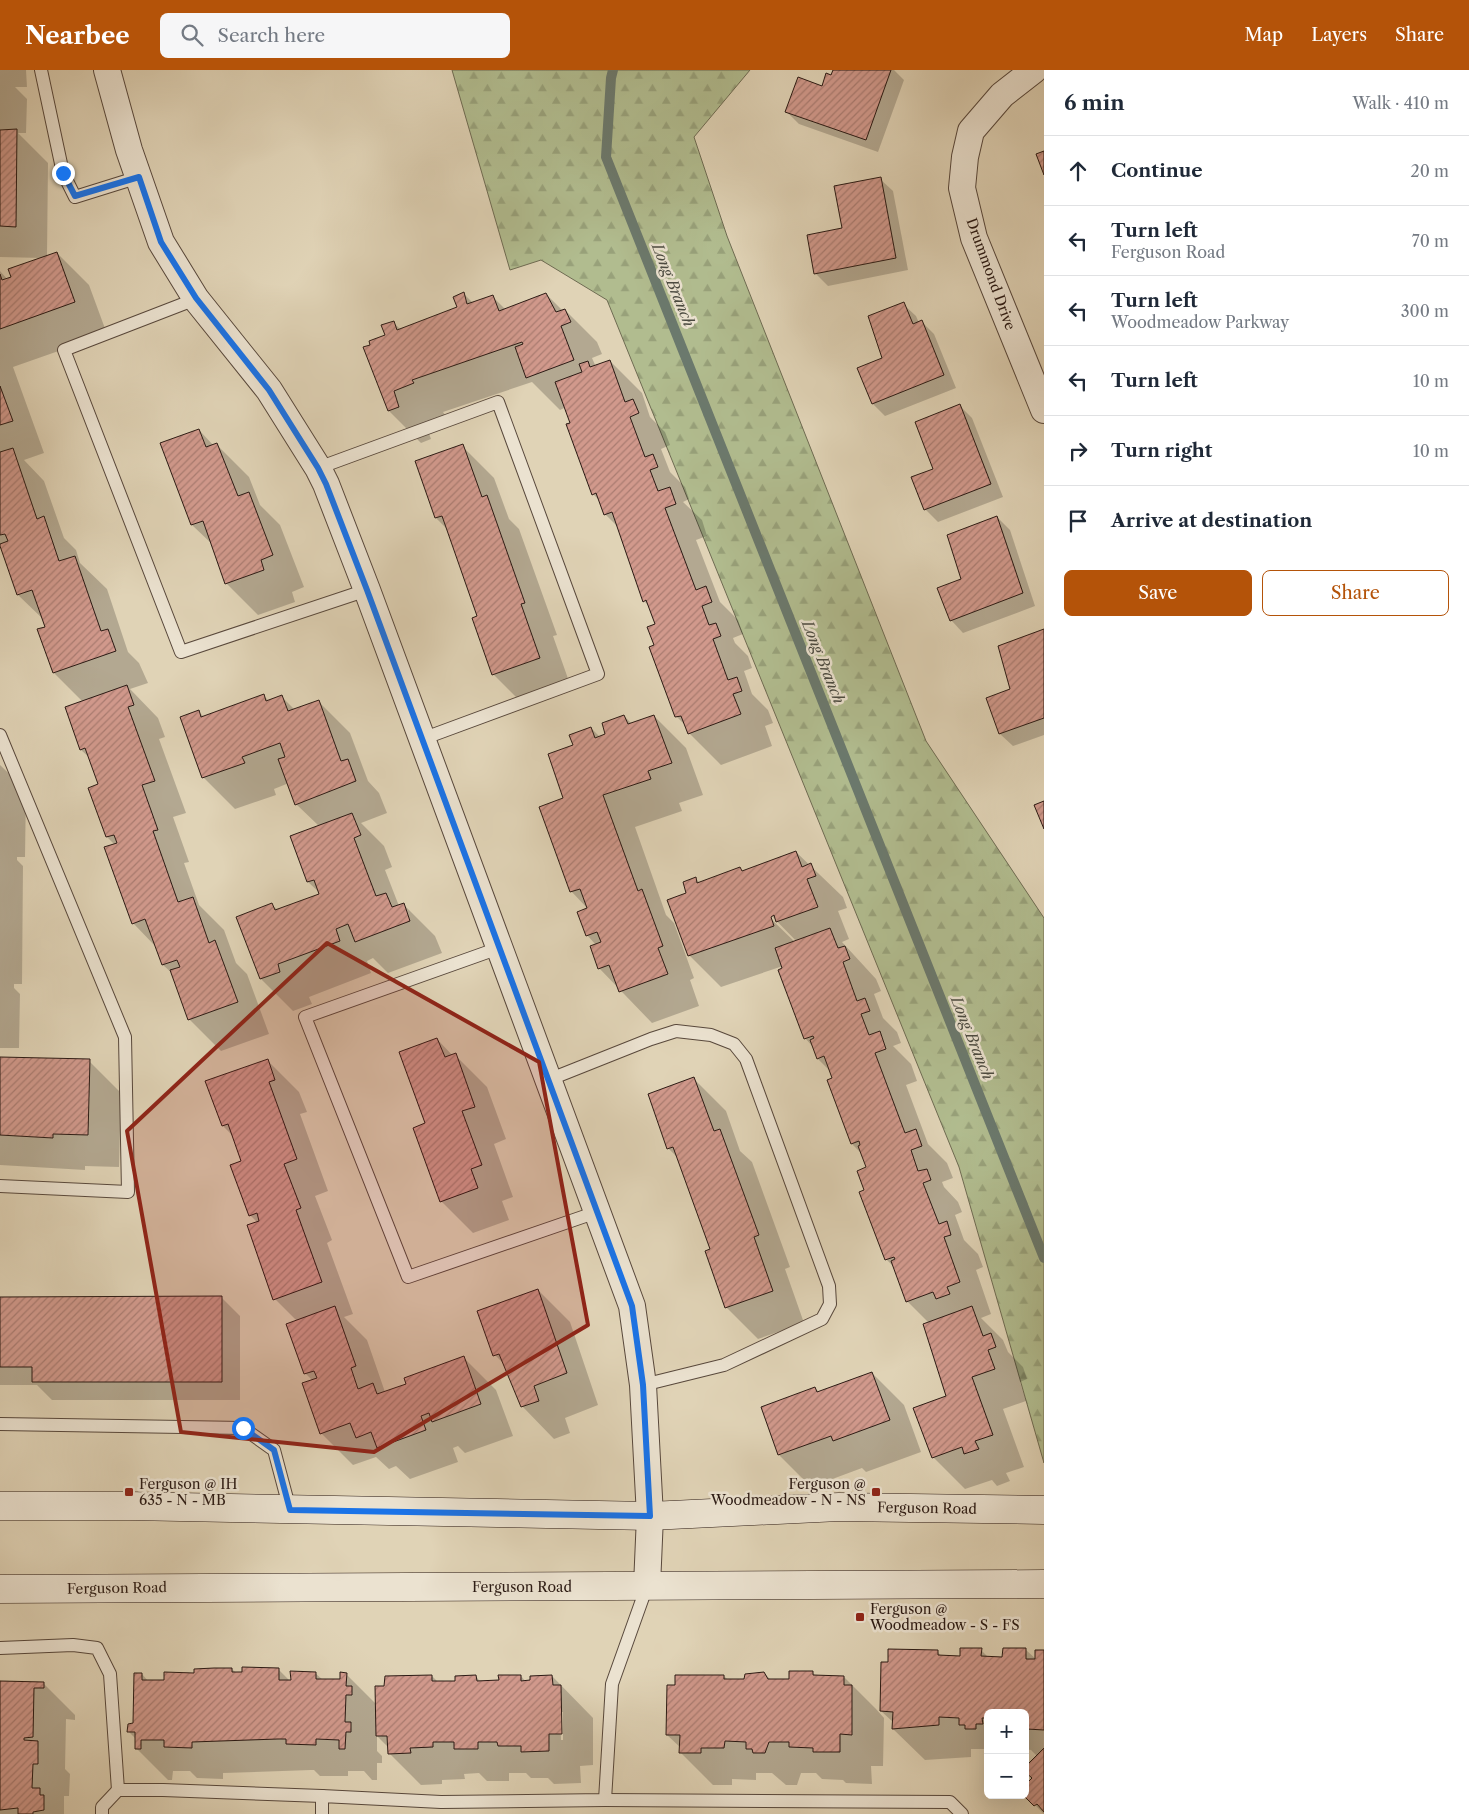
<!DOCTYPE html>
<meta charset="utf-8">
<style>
body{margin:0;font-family:"Libre Caslon Text",serif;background:#f6f6f7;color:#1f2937}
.controls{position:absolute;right:15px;bottom:15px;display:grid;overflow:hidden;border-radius:8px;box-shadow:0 5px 20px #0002}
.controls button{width:45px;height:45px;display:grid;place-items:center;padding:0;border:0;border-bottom:1px solid #e0e1e3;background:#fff;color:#1f2937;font:25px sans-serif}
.stop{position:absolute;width:15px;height:15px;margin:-11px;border:4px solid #1a73e8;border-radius:50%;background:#fff}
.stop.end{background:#1a73e8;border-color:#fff;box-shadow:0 1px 5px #0008}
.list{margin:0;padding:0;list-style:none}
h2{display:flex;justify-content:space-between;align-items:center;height:65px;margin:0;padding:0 20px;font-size:21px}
h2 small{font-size:16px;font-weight:400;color:#747a83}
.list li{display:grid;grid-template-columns:32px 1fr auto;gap:15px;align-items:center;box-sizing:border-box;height:70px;padding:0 20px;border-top:1px solid #e0e1e3}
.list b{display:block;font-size:19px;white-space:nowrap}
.list p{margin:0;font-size:16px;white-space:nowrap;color:#747a83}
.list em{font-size:16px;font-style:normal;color:#747a83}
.actions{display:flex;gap:10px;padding:15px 20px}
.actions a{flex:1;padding:11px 0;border:1px solid #b45309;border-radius:8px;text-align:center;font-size:18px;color:#b45309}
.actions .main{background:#b45309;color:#fff}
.icon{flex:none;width:28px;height:28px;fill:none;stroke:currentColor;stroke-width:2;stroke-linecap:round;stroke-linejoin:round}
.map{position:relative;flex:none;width:1044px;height:1744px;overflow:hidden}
header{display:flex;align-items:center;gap:30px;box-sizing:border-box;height:70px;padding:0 25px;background:#b45309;color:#fff}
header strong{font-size:24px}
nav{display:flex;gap:28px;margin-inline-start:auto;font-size:18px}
.search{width:350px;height:45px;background:#f6f6f7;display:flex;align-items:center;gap:12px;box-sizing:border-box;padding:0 18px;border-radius:8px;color:#747a83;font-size:19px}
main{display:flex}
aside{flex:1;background:#fff}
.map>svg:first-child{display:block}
</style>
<header>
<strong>Nearbee</strong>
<div class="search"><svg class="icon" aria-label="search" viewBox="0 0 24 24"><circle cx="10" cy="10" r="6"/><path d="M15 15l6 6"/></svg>Search here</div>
<nav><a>Map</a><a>Layers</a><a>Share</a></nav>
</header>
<main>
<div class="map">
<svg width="1044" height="1744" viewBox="0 0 1044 1744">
<defs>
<pattern id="forest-firs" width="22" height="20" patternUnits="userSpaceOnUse" patternTransform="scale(1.25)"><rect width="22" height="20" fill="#b1bc8f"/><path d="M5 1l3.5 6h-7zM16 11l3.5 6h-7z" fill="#98a17a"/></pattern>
<pattern id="building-hatch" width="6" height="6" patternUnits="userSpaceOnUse" patternTransform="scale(1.25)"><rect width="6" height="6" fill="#d1998c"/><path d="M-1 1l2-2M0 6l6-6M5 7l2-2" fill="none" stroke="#aa7c71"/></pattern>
</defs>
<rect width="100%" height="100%" fill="#e0d3b6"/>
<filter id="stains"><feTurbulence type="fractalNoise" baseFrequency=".004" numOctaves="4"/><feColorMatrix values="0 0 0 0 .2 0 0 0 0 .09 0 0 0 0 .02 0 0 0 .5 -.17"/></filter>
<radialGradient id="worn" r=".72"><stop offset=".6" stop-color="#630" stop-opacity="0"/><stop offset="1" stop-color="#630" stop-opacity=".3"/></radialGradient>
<polygon fill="url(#forest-firs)" stroke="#6e6b52" points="452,0 750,0 694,67 727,166 926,671 1044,848 1044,1393 959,1097 607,230 541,190 510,200"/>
<g fill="#0003" fill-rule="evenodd">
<polygon points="0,0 26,0 27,17 15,17 27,29 26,63 18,63 48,93 47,186 57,183 89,215 107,264 13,297 44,383 24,390 44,411 64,468 76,480 80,493 107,519 128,582 139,593 148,613 130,619 158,648 165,667 159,669 186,743 173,747 189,792 184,793 199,835 224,860 236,893 247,904 269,964 221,981 189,949 173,904 163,895 157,878 133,853 115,775 107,767 90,718 100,714 91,689 81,680 66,638 83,632 54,603 39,560 46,558 44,550 18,525 2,480 0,477 0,201 8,210 42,188 0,187"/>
<polygon points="834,0 894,0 904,10 878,82 799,54 787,42 823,17 832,7"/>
<polygon points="880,109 893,121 908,200 828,216 815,203 843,159"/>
<polygon points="464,224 473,233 493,227 506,240 546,224 563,241 565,240 597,272 602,284 592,288 596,297 610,291 642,323 650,347 665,362 670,375 661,379 670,402 685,417 689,429 683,432 702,450 707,466 696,470 720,532 738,550 743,564 733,568 735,573 748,586 752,598 744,601 752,624 768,640 773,653 765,656 772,676 721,695 689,663 686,656 676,646 656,576 656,555 650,537 644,531 619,458 605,444 600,431 593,424 566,337 560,340 532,312 443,342 445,345 425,353 431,369 421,373 389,341 365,278 387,266 393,252 401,260 458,238"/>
<polygon points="903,234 916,246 919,253 922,252 934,264 956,318 885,346 873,334 883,289"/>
<polygon points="960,336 972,348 1003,427 938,452 925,439"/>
<polygon points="199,360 214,376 217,375 249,407 260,435 280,455 304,517 292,522 295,532 258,545 226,513 213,475 192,455 162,374"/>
<polygon points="462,376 494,408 509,449 519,459 557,565 553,566 572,620 525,636 493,604 479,547 448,460 436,448"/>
<polygon points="997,447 1010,460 1035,536 963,563 951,550"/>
<polygon points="1044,561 1044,665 1013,676 1000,664 988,629 1012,620"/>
<polygon points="263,625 269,631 282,627 295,640 318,631 350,663 368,711 379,723 387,743 361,753 384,776 392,797 385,800 399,836 403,834 435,866 442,883 388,903 373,888 367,891 371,903 309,927 312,934 293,941 261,909 238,848 272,835 278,840 321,824 308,812 319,756 296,734 289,713 274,719 276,725 235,739 203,707 199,642 204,647"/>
<polygon points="624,646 632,654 654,646 686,678 703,725 679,733 682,741 635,757 666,845 674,853 694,908 690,910 699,936 652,953 599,898 596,875 587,865 588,839 571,821 565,728 574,676 591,658 600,667 607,665"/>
<polygon points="0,695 26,720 25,787 17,787 17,790 23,796 22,914 14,914 14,918 20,924 19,978 0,978"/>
<path d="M796 782 843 827 847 838 838 841 849 869 842 872 876 909 881 921 874 924 883 948 897 962 901 973 893 976 911 994 917 1011 906 1015 928 1074 947 1093 953 1108 942 1112 944 1117 958 1132 962 1142 955 1145 964 1170 978 1184 983 1197 976 1200 991 1244 981 1248 1003 1270 1008 1282 1023 1297 1027 1309 1020 1312 1026 1331 1003 1339 1024 1397 1006 1403 1010 1411 997 1416 992 1410 965 1419 933 1387 948 1327 929 1253 907 1231 896 1199 886 1189 865 1121 868 1098 862 1084 852 1074 831 1002 818 989 813 977 805 968 783 896 721 917 689 885 688 823 696 809 700 813 740 798 743 802ZM767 841 800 875 799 876 765 843Z"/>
<polygon points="437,969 453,986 455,985 487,1017 506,1069 494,1074 513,1127 502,1131 509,1150 473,1163 441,1131 426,1054"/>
<polygon points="0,988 89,991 121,1023 119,1097 85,1096 85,1100 0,1095"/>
<polygon points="267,990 299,1022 307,1042 300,1044 328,1121 315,1126 332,1170 327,1173 353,1244 344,1247 367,1270 385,1322 407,1315 464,1288 496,1320 513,1366 465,1383 458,1376 453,1378 458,1392 410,1409 396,1396 389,1399 376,1387 353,1395 321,1363 313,1311 305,1303 297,1251 275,1229 258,1153 250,1145 243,1092 234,1067 223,1056"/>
<polygon points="694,1009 726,1041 740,1081 752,1092 790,1197 785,1199 804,1253 758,1269 726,1237 711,1180 678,1088 668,1078"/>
<polygon points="538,1220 570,1252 598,1335 565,1348 570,1363 554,1369 522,1336 506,1296 495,1285"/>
<polygon points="221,1227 240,1246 240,1330 52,1330 37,1315 0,1315 0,1228"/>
<polygon points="872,1303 904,1335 921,1382 866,1402 862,1398 811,1417 779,1385 815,1318 819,1322"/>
<polygon points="981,1580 989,1588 1004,1588 1026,1580 1037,1590 1044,1581 1044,1744 1025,1725 1034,1708 1037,1686 1031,1680 1025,1679 1025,1643 988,1643 988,1682 985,1679 971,1679 971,1687 925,1690 893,1659 894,1653 881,1641 889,1593 937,1581 942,1587 961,1587"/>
<path d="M232 1599 236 1603 279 1600 290 1611 315 1603 323 1610 341 1611 346 1604 376 1634 386 1617 432 1606 438 1612H456L476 1607 481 1612 500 1611 521 1606 526 1612 552 1606 593 1648V1695L580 1696 581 1713 554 1714 548 1708H531L526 1703H509V1711H487L479 1703 464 1704 465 1709 442 1710V1714L421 1715 389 1683V1678L377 1666V1681L382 1686V1693H377V1710H372L364 1701H348V1706H320L314 1700H311L223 1703V1709L197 1708 190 1701H173L172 1710H168L136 1678V1669L129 1662 134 1655 142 1604 148 1611H165L195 1604ZM560 1642H563V1670H561Z"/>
<polygon points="764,1603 771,1610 790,1611 813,1603 816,1606 844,1607 876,1639 884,1648 883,1696 871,1696 872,1714 846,1713 843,1710 822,1709 816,1703 801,1703 797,1715 786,1715 772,1703 756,1703 756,1710 732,1709 732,1715 713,1715 681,1683 681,1678 667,1665 676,1616 724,1606 728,1610 746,1611"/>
<polygon points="0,1612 43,1613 75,1645 75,1650 66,1649 65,1699 70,1704 69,1726 64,1726 64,1744 0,1744"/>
</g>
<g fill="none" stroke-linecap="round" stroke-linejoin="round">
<polyline stroke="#6b796d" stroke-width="10" points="613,0 611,8 606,87 1044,1188"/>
</g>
<g fill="url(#building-hatch)" stroke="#2b1a14">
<polygon points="833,0 891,0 866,70 785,42 798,7 822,16 826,3 831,5"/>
<polygon points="17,59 16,157 0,156 0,60"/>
<polygon points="1044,81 1044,105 1036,84"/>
<polygon points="881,107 896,188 814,204 807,165 842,158 834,116"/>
<polygon points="57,182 75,232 0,259 0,204 2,210 11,207 8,199"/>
<polygon points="464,222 467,234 493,225 499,241 546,223 556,242 565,239 571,252 561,256 574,290 526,308 515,277 523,274 522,272 412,310 414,313 394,321 399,337 388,341 363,277 370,275 369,271 385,265 381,255 394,251 397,260 457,237 453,227"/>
<polygon points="904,232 913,254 922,250 944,305 872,334 857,298 882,288 868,246"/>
<polygon points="610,290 625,332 633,329 639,343 630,347 645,387 653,384 658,397 650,400 658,421 670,417 676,434 665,438 696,520 706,516 712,532 702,536 709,555 716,553 721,566 713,569 728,610 737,607 742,621 733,624 741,644 688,664 681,646 675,647 649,577 654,575 647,557 655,554 646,530 643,532 612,442 604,445 596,423 592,425 566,354 570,353 555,312 582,302 579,294 588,291 590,297"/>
<polygon points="0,316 13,351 0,355"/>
<polygon points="960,334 991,414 924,440 911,407 933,399 915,352"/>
<polygon points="199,359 206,377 217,373 238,426 249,422 273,485 261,490 264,500 225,514 203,451 191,455 160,373"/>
<polygon points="463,374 482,427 487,425 525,533 521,534 540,588 492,605 472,548 477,546 442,446 435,448 415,391"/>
<polygon points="13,378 37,449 44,446 59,491 75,486 101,561 108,559 116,581 53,603 37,559 45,557 32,520 17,525 0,476 0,474 8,471 5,464 0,465 0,382"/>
<polygon points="997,446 1023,523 950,551 937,518 961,509 947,465"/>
<polygon points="1044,559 1044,648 999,664 986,628 1010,619 998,576"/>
<polygon points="127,615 134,635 128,637 155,711 142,715 158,760 153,761 178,832 193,827 209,873 215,870 238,932 188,950 170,900 180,897 177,890 162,895 145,849 132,854 104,777 117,773 114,765 106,767 88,718 98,714 85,678 80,680 65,637"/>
<polygon points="264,624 266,631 282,625 288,641 319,630 341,691 348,689 356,711 295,735 278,689 285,687 280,673 242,687 245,693 202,708 180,647 199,640 201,647"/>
<polygon points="624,645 628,654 654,645 672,693 648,701 651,709 603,725 638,821 642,819 663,876 658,878 668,904 619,922 609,895 598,899 590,876 601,872 597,862 586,866 577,842 587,838 580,819 570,822 539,737 563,728 548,684 573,675 569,665 591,657 595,668 605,664 602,653"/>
<polygon points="1044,731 1044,759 1034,735"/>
<polygon points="352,743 361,765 354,768 376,826 386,823 392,837 404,833 410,851 355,872 348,854 336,859 340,871 278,894 280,902 260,909 236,847 272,833 275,840 319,824 314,810 307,812 290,766"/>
<polygon points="796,781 802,797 811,793 816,806 807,809 818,837 776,852 774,845 771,847 774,856 688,886 667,830 686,823 683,812 696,807 697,813 740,797 742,801"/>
<polygon points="830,858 838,878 845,876 850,889 843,892 857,931 865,928 870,941 861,944 869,965 880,961 886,979 875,983 905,1063 916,1059 922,1076 911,1080 918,1101 927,1099 931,1110 923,1113 939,1154 947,1151 951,1165 944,1167 960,1212 947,1217 950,1224 936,1229 933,1222 906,1232 891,1191 895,1189 894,1187 885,1190 859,1122 864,1120 857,1101 866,1097 858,1076 860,1075 859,1071 851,1074 827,1010 832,1008 824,986 817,989 810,970 814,968 813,966 804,969 778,900 782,898 775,878"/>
<polygon points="437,968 445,987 456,983 475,1037 462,1041 482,1095 471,1099 478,1118 440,1132 413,1058 425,1053 399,982"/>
<polygon points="0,987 90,989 88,1065 53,1064 53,1068 0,1065"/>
<polygon points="268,989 275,1010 269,1012 297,1089 284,1094 301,1138 296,1140 322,1212 273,1230 247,1155 259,1151 257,1143 249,1146 230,1095 241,1091 228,1054 222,1056 205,1011"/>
<polygon points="694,1007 714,1061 720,1059 759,1165 754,1167 773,1221 725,1238 705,1181 710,1179 673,1077 667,1079 648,1024"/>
<polygon points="538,1219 567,1303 534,1316 539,1331 521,1337 499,1284 493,1286 477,1241"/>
<polygon points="222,1226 222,1312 32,1312 32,1297 0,1297 0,1227"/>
<polygon points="335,1236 356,1296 351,1298 358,1319 373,1313 377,1324 406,1314 404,1308 464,1286 481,1334 432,1352 429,1343 421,1346 426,1360 377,1378 371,1362 356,1368 350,1353 320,1364 302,1313 317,1308 314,1301 304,1304 286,1254"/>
<polygon points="972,1236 983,1266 991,1263 996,1277 988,1280 995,1299 972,1307 993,1365 975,1371 979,1379 964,1384 962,1377 932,1388 913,1338 946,1326 923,1254"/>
<polygon points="872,1302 890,1350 833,1371 831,1366 778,1385 761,1337 815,1317 817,1322"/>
<polygon points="960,1578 982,1578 981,1586 1002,1587 1003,1578 1026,1578 1026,1589 1035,1589 1035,1580 1044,1580 1044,1660 1027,1659 1025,1643 988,1643 988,1648 982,1648 983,1654 976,1654 976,1659 965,1659 965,1655 959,1655 959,1648 939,1647 939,1655 892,1659 893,1642 880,1641 881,1592 888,1592 888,1579 938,1580 938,1585 960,1586"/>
<polygon points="242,1597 279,1598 279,1610 291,1610 290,1601 316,1602 316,1609 340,1609 340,1602 347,1603 346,1616 352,1616 352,1625 346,1625 345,1652 351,1652 351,1662 346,1662 345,1679 339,1679 339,1670 316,1669 316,1675 286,1674 286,1669 278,1669 192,1672 192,1678 164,1677 164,1670 141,1670 141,1679 135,1679 135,1662 127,1662 128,1654 133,1653 134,1603 142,1603 142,1610 164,1610 164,1602 194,1603 194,1599 214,1598 232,1598 232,1602 242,1602"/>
<polygon points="789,1601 813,1601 813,1605 844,1606 844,1615 852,1615 852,1665 840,1664 840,1682 813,1682 813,1678 789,1677 789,1672 769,1672 765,1683 753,1683 752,1679 746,1679 746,1672 725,1671 724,1678 701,1678 701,1683 679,1683 680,1665 666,1665 667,1615 675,1615 675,1605 724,1605 724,1609 744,1609 745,1604 764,1602 768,1609 789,1609"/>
<polygon points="432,1605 432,1611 455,1611 455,1606 476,1605 477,1611 499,1610 498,1605 521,1605 521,1611 530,1610 530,1606 552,1605 553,1615 561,1615 562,1664 549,1664 549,1681 521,1682 521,1676 498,1676 497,1672 478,1672 478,1679 454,1679 454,1672 433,1672 433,1677 410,1678 411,1683 388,1684 387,1666 376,1666 375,1616 384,1616 385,1606"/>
<polygon points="0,1611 44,1612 44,1618 34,1618 33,1667 24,1668 24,1670 38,1671 38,1694 33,1694 32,1718 40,1718 40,1725 44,1725 44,1740 33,1742 33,1744 18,1744 18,1738 0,1740"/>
<polygon points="1044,1678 1044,1742 1037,1734 1034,1736 1023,1725 1025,1725 1025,1715 1032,1708 1025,1702 1025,1697"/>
</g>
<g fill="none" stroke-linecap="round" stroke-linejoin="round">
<defs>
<g id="service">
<polyline points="41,0 63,103 75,127 139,107"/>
<polyline points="196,229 64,280 181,582 367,520"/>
<polyline points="318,398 498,332 598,604 422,669"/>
<polyline points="0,665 125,967 128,1122 0,1116"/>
<polyline points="499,878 305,947 408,1207 597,1142"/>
<polyline points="548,1010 651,969 676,961 711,965 734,974 746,989 829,1216 830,1234 822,1249 724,1295 643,1315"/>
<polyline points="0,1354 243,1358 274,1380 290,1440"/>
<polyline points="0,1578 73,1575 97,1578 110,1604 118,1720"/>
<polyline points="605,1730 950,1732 962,1744"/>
<polyline points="102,1744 102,1737 118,1720 163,1720 322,1726"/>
<polyline points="322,1744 322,1726 441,1732 605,1730 612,1614 647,1516"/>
</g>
<g id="minor">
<polyline points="107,0 129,80 161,172 196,229 269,320 318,398 326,414 367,520 632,1236 643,1315 650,1446 647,1516"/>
<polyline points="1034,0 1002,25 971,61 965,87 962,118 974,168 1044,340"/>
</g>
<g id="secondary">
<polyline points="0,1436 129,1436 650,1446 839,1437 1044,1440"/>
<polyline points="0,1519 1044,1514"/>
</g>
</defs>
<use href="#service" stroke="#58483c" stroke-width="14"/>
<use href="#minor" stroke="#58483c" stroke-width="28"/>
<use href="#secondary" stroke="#2b1a14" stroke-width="29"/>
<use href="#service" stroke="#ebe2d0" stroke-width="12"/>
<use href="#minor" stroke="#ebe2d0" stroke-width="26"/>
<use href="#secondary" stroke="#ebe2d0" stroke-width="28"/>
</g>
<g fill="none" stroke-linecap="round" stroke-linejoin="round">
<polyline stroke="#1a73e8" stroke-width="6" points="63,103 75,126 139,107 161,172 196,228 269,320 318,398 326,414 367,520 632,1236 643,1315 650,1446 290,1440 274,1380 243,1358"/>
</g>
<path fill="#8f2418" fill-opacity="0.2" stroke="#8f2418" stroke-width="4" stroke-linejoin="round" d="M327 873 539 992 588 1255 374 1382 181 1362 127 1061Z"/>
<g fill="#8f2418" stroke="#ebe2d0" stroke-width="2">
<rect x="124" y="1417" width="10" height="10" rx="2.5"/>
<rect x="871" y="1417" width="10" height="10" rx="2.5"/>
<rect x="855" y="1542" width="10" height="10" rx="2.5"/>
</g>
<g text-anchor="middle" stroke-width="5" stroke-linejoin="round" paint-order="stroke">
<g font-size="14" fill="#2b1a14" stroke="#ebe2d0">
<text transform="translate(991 204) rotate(70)" y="5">Drummond Drive</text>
<text transform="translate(927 1438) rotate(1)" y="5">Ferguson Road</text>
<text x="522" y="1522">Ferguson Road</text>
<text transform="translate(117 1518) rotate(-1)" y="5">Ferguson Road</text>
</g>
<g font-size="14" fill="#2b1a14" stroke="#ebe2d0" text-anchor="start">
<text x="139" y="1419">Ferguson @ IH<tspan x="139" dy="16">635 - N - MB</tspan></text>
<text x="866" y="1419" text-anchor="end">Ferguson @<tspan x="866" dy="16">Woodmeadow - N - NS</tspan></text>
<text x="870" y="1544">Ferguson @<tspan x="870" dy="16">Woodmeadow - S - FS</tspan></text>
</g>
<g font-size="15" font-style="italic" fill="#4b4a40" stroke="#ebe2d0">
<text transform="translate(673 215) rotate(68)" y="5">Long Branch</text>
<text transform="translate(823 592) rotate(68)" y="5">Long Branch</text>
<text transform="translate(972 968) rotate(68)" y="5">Long Branch</text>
</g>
</g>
<rect width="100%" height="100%" filter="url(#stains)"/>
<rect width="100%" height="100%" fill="url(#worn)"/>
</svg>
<div class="controls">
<button>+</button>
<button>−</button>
</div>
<div class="stop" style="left:243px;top:1358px"></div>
<div class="stop end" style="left:63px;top:103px"></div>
</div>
<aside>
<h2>6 min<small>Walk · 410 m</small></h2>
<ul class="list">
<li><svg class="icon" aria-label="ahead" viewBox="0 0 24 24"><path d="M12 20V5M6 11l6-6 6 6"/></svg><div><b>Continue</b></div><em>20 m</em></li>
<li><svg class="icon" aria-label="left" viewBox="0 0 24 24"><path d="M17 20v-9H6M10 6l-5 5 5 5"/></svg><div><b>Turn left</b><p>Ferguson Road</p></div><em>70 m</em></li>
<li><svg class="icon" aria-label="left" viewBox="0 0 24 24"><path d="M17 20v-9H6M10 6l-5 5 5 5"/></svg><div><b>Turn left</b><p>Woodmeadow Parkway</p></div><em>300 m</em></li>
<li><svg class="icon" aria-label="left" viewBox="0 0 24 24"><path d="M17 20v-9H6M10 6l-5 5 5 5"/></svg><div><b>Turn left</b></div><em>10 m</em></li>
<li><svg class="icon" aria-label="right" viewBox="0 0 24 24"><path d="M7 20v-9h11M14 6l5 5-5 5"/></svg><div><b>Turn right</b></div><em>10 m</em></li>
<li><svg class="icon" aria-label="arrive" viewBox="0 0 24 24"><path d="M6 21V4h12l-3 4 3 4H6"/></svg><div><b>Arrive at destination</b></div></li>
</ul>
<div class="actions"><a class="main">Save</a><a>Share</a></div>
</aside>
</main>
